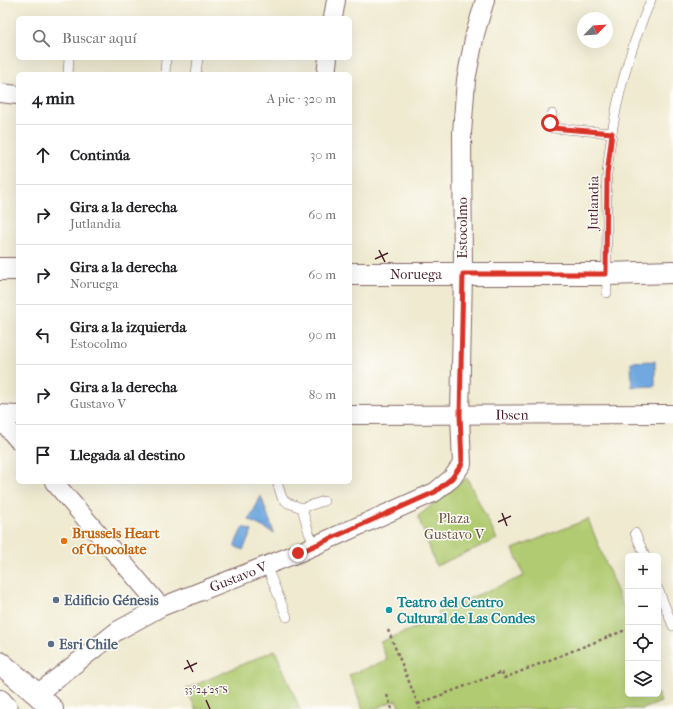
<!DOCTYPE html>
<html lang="es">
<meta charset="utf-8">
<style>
body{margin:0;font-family:"IM FELL French Canon",serif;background:#f6f6f6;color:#202124}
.controls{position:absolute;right:12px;bottom:12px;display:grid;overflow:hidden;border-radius:6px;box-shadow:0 4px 16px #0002}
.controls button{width:36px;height:36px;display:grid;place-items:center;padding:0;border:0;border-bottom:1px solid #e0e0e0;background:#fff;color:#202124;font:20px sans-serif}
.compass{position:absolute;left:577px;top:12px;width:36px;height:36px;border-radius:50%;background:#fff;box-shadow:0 4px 16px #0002;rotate:65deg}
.stop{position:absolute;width:12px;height:12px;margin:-9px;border:3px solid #d93025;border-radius:50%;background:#fff}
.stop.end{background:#d93025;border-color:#fff;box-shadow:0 1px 4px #0008}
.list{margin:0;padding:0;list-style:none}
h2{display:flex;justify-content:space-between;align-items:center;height:52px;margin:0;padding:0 16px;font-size:17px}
h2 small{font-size:13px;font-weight:400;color:#757577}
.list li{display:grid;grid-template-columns:26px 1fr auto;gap:12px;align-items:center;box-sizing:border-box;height:60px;padding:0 16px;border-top:1px solid #e0e0e0}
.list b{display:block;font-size:15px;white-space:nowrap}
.list p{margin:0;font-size:13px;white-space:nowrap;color:#757577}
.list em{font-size:13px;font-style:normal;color:#757577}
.icon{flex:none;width:22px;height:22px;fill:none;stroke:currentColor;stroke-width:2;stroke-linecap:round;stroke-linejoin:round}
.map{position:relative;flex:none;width:673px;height:709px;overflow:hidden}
.search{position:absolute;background:#fff;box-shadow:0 4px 16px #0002;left:16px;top:16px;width:336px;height:44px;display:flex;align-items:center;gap:10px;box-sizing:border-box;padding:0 14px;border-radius:6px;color:#757577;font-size:15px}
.panel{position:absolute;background:#fff;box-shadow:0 4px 16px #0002;left:16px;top:72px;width:336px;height:412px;border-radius:6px}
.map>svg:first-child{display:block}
</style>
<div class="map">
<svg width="673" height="709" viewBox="0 0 673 709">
<rect width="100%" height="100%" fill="#fdfcf7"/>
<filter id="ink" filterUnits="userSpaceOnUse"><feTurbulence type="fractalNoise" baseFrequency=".025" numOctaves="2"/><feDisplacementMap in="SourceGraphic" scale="8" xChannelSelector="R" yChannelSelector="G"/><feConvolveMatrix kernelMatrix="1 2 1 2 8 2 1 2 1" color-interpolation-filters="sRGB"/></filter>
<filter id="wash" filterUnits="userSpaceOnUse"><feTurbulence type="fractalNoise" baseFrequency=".012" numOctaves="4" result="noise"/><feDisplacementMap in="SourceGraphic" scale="16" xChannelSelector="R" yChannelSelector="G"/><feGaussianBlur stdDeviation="0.9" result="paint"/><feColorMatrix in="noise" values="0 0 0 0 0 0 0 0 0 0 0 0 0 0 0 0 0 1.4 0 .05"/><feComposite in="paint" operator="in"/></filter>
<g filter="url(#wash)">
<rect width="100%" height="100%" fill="#efead0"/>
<g fill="#b0cb71" stroke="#7d754e">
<polygon points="467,478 497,539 436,566 418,516"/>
<polygon points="588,519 628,618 628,694 658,694 661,702 643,709 400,709 396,700 374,709 363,709 349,675 387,660 380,642 440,618 438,611 524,576 513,549"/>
<polygon points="275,650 300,709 196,709 186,689"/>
</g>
<g fill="#70a8df" stroke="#5d6485">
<polygon points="655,361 655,386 632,387 631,362"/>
<polygon points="261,496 274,533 249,520"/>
<polygon points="243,527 252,531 243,550 234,546"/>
</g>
</g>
<g filter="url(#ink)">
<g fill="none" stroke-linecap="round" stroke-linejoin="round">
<defs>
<g id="service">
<polyline points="68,74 69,58"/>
<polyline points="165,74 166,58"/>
<polyline points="196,74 198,58"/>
<polyline points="552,114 550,123 552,128 612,133"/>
<path d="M607 293C606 268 607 244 607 220 607 204 606 189 607 174 612 115 627 54 651 0"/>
<polyline points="277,482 282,498 288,503 302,508 324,501"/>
<polyline points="302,508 309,533 315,545"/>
<polyline points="635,533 645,556"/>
<polyline points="266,565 287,617"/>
<polyline points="658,589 673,626"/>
</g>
<g id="minor">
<polyline points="333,18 336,0"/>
<polyline points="326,74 328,58"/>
<polyline points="0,93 18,95"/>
<polyline points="0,414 18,415"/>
<path id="s1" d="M350 415 673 414"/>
<polyline points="0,419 18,440"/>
<polyline points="54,482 161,607"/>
<path id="s2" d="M37 694 117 631 161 607 298 553 435 492 452 478 462 464 460 415 463 274 462 133 466 80 475 34 485 0"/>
</g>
<g id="tertiary">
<polyline points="0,269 18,269"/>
<path id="s3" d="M350 274H606L673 272"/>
</g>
<g id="primary">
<polyline points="0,663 37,694 52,709"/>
<polyline points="0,701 7,709"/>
</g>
</defs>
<use href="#service" stroke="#846665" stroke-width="10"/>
<use href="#minor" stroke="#846665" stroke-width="20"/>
<use href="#tertiary" stroke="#846665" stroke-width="24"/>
<use href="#primary" stroke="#846665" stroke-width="24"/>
<g stroke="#846665" stroke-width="2.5" stroke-dasharray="3 3" stroke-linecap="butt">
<polyline points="388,630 420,709"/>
<polyline points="387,695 392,709"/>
<polyline points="418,704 502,672 504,678 628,629"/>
</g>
<use href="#service" stroke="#fff" stroke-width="9"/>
<use href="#minor" stroke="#fff" stroke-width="18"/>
<use href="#tertiary" stroke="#fff" stroke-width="22"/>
<use href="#primary" stroke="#fff" stroke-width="22"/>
</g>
</g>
<g fill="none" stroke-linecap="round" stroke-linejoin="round" filter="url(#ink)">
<polyline stroke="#d93025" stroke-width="5" points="298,553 435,492 452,478 462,464 460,415 463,274 606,274 607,175 612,133 552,128 550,123"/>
</g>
<path fill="none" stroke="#4a1f2b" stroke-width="1.5" d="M379 250 385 262M375 259 388 253M502 513 507 526M498 522 511 516M187 660 193 672M184 669 197 663M206 700 210 709"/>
<circle fill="#e8710a" stroke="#fdfcf7" stroke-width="1.5" cx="64" cy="541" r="4"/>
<g fill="#5c6f8a" stroke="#fdfcf7" stroke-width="1.5">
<circle cx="56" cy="600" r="4"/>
<circle cx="51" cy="644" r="4"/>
</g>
<circle fill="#0f9aa8" stroke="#fdfcf7" stroke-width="1.5" cx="389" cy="610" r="4"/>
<g text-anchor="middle" stroke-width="3" stroke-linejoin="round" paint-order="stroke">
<g font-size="14" fill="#4a1f2b" stroke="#fdfcf7">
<text transform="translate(593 203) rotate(-89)" y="5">Jutlandia</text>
<text transform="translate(462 228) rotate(-90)" y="5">Estocolmo</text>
<text dy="5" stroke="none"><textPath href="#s3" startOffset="66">Noruega</textPath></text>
<text dy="5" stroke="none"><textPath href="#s1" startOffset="162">Ibsen</textPath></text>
<text dy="5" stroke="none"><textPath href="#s2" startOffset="235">Gustavo V</textPath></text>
</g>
<g font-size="14" fill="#695340" stroke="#fdfcf7">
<text x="454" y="523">Plaza<tspan x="454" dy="16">Gustavo V</tspan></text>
</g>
<g font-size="14" font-weight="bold" fill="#c56008" stroke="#fdfcf7" text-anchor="start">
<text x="72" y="538">Brussels Heart<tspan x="72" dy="16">of Chocolate</tspan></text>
</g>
<g font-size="14" font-weight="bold" fill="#4e5e75" stroke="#fdfcf7" text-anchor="start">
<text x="64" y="605">Edificio Génesis</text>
<text x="59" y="649">Esri Chile</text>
</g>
<g font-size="14" font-weight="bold" fill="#0d838f" stroke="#fdfcf7" text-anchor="start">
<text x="397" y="607">Teatro del Centro<tspan x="397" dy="16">Cultural de Las Condes</tspan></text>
</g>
</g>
<g font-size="10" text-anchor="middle" fill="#4a1f2b" stroke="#fdfcf7" stroke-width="3" stroke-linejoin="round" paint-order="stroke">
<text x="206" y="693">33°24'25"S</text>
</g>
</svg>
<div class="controls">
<button>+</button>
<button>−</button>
<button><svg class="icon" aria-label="locate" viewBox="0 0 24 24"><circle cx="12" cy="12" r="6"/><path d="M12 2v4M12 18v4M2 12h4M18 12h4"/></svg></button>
<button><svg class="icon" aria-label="layers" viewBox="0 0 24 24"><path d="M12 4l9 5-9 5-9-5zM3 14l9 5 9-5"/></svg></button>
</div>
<svg class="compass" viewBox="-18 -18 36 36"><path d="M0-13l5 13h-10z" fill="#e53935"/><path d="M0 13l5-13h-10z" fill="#757577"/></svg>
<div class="stop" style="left:550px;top:123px"></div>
<div class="stop end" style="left:298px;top:553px"></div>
<div class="search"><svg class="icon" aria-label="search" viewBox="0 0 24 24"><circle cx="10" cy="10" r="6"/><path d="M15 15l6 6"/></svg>Buscar aquí</div>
<section class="panel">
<h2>4 min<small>A pie · 320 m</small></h2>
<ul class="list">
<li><svg class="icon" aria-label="ahead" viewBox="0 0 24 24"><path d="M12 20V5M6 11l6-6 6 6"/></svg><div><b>Continúa</b></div><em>30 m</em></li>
<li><svg class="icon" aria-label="right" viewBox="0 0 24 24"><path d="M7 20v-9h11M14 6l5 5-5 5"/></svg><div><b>Gira a la derecha</b><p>Jutlandia</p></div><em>60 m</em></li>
<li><svg class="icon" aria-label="right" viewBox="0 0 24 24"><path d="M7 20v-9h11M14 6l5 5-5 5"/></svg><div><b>Gira a la derecha</b><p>Noruega</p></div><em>60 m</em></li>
<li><svg class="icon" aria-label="left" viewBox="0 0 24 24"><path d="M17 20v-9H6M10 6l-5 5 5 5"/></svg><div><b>Gira a la izquierda</b><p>Estocolmo</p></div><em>90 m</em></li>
<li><svg class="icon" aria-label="right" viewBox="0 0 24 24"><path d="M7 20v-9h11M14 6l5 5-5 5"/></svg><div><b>Gira a la derecha</b><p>Gustavo V</p></div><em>80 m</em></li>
<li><svg class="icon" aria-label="arrive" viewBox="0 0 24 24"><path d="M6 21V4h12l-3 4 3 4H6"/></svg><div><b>Llegada al destino</b></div></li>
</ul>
</section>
</div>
